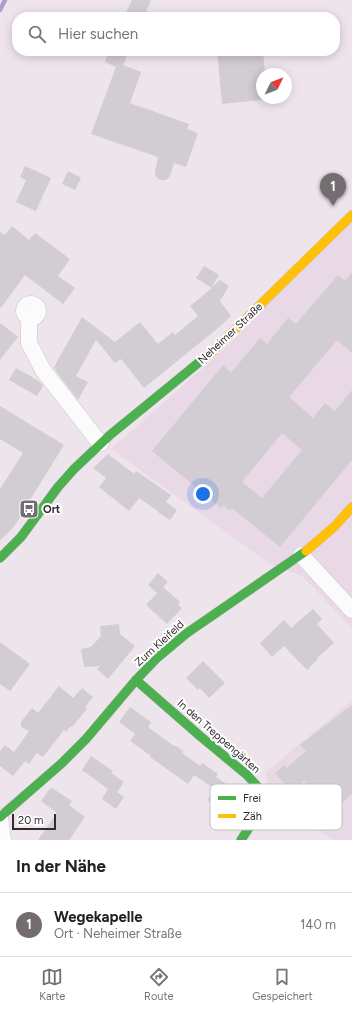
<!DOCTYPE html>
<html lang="de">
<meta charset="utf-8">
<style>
body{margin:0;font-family:Figtree,sans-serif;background:#f6f6f6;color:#222}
.compass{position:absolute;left:256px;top:68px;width:36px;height:36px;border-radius:50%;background:#fff;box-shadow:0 2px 10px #0003;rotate:47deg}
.scale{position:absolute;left:12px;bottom:10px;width:44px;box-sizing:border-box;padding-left:4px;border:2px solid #312b2f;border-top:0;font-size:11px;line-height:14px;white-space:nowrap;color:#312b2f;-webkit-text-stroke:3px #fff;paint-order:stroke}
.you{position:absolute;left:203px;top:494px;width:14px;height:14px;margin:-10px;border:3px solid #fff;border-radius:50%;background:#1a73e8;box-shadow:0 0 0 6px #1a73e833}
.badge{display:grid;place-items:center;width:26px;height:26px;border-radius:50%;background:#736c71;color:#fff;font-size:13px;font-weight:700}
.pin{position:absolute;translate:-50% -33px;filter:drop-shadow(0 1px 2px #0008)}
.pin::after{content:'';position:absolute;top:21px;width:14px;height:12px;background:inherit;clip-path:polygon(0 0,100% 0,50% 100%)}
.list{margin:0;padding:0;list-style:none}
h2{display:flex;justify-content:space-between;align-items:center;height:52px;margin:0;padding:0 16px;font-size:17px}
h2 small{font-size:13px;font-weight:400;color:#767676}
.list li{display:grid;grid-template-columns:26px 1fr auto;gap:12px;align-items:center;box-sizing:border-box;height:64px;padding:0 16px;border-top:1px solid #e0e0e0}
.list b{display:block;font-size:15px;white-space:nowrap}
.list p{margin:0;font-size:13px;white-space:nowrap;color:#767676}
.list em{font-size:13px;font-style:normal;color:#767676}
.icon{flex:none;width:22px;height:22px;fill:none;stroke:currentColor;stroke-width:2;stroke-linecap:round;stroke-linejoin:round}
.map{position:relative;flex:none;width:352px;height:840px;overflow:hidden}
.search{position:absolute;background:#fff;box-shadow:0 2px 10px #0003;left:12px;right:12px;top:12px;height:44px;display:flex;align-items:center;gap:10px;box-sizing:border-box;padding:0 14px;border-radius:16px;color:#767676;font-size:15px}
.sheet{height:116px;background:#fff}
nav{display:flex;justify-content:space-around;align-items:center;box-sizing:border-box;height:56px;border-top:1px solid #e0e0e0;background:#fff;font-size:11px;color:#767676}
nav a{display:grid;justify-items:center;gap:2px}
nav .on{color:#736c71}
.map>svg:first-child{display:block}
</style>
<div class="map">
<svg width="352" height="840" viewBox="0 0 352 840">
<rect width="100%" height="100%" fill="#eee5ec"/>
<g fill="#e9d8e5">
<polygon points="352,217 352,628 302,576 270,564 111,449 228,346"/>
<polygon points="352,700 352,840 333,840 271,797 265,773"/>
</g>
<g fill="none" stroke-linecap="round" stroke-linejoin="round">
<polyline stroke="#af9cd1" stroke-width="4.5" points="0,10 5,0"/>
</g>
<g fill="#d2ccd3" fill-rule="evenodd">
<polygon points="132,0 151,0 144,17 124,17"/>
<polygon points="109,51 129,51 123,65 141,72 130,103 189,124 187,129 198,133 186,167 174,163 170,176 166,180 160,180 157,178 155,175 155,172 158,157 91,134 116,67 105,62"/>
<polygon points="217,51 263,51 265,74 262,74 262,100 222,104"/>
<polygon points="25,166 51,178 36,211 16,202 26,180 20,177"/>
<polygon points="68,171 81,178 75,190 62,184"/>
<polygon points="12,226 29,240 35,233 70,259 58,276 75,288 63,304 25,275 0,309 0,232 5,235"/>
<polygon points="204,266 219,275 212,287 220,280 229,286 220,301 231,316 218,328 144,388 121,359 115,363 96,340 76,376 88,382 78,400 58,374 54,367 82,317 115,342 140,322 158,344 173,332 175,335 198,316 190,306 212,288 196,278"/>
<path d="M352 272V353L337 340 289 397 313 418 325 403 335 411 352 390V460L280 547 232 508 230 511 223 505 221 508 152 451 223 365 231 373 260 338 267 344 288 318 296 324 338 275 345 281ZM282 433 302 450 262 498 242 482Z"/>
<polygon points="0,323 18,337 0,360"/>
<polygon points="16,368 39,381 43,386 37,396 9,380"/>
<polygon points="0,406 64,445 20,516 21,516 12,529 0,540 0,489 23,453 0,439"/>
<polygon points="108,454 134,474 136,471 171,495 166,502 177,510 170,520 159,513 159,512 139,498 129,511 99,487 106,478 93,468"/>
<polygon points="158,573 168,582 163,587 180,602 178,605 182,608 167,624 146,605 157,593 148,585"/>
<polygon points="313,609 322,619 317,624 334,643 317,658 318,659 307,670 284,646 272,657 260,643 284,620 291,628"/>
<polygon points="119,624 120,634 135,646 108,679 97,669 100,666 84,667 81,649 91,647 101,636 100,626"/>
<polygon points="0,642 30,664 10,691 0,684"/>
<polygon points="203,661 225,683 209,698 200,688 198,690 186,678"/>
<polygon points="59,686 73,698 82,688 93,697 85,707 87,709 72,727 71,726 66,732 64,730 43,757 37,753 29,764 25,761 13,776 0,766 0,751 5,745 14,752 29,731 21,727 21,722 32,708 38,713"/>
<polygon points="352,705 352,794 343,802 330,788 319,798 304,781 292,792 275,773 284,765 287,768 306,751 300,745"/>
<polygon points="130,707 151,722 148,727 174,746 176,746 183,751 182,753 200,766 202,763 218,774 216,777 243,795 229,814 207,800 215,789 194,775 188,784 150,757 151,756 130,741 135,734 119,722"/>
<polygon points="91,756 113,771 111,773 124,782 117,792 124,797 116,809 102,799 108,789 82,770"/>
<polygon points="52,788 72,801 69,805 85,817 69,840 38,840 57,813 41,801 48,791"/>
</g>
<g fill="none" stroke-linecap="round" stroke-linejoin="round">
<defs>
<g id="street">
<circle cx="31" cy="311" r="7"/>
<polyline points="29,318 29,343 43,370 99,442 101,443"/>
<polyline points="301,555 352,610"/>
<polyline points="0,817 3,840"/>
</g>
<g id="fast">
<polyline points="0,558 21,537 58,487 74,469 110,435 203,359"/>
<polyline points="136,680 200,736 247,775 257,786 260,793 262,802 260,811 241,840"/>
<polyline points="0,817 62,763 86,739 136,680 157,658 187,633 306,551"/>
</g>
<g id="slow">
<polyline points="203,359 211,353 352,215"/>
<polyline points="306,551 335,526 352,507"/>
</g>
</defs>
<use href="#street" stroke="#cbc3c9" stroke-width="17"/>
<use href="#fast" stroke="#cbc3c9" stroke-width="10"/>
<use href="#slow" stroke="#cbc3c9" stroke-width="10"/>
<use href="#street" stroke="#fcfbfc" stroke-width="16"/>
<use href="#fast" stroke="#4caf50" stroke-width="9"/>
<use href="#slow" stroke="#ffc107" stroke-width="9"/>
</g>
<defs>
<symbol id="bus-square" viewBox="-11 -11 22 22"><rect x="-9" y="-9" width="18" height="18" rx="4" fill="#736c71" stroke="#fff"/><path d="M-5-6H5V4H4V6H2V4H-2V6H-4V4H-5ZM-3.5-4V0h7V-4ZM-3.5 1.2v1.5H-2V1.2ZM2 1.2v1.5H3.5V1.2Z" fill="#fff"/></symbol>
</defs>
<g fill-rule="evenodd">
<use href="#bus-square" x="18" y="498" width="22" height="22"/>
</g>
<g text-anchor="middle" stroke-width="4" stroke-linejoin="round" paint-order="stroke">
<g font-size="11" fill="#312b2f" stroke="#fff">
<text transform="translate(230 333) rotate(-43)" y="4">Neheimer Straße</text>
<text transform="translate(159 643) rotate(-42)" y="4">Zum Kleifeld</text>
<text transform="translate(219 736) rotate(41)" y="4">In den Treppengärten</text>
</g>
<g font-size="11" font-weight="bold" fill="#312b2f" stroke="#fff" text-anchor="start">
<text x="43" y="513">Ort</text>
</g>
</g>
<rect x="210" y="784" width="132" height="46" rx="6" fill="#fff" stroke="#c1bfc1" stroke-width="1"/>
<rect x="218" y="796" width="18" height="4" fill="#4caf50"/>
<rect x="218" y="814" width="18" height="4" fill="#ffc107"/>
<g font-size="11" fill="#312b2f">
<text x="243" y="802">Frei</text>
<text x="243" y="820">Zäh</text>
</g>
</svg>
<svg class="compass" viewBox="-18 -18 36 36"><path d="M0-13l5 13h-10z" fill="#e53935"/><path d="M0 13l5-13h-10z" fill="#767676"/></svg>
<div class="scale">20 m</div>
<div class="you"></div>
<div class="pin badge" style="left:333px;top:206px">1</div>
<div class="search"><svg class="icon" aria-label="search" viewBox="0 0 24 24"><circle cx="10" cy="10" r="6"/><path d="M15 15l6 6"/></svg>Hier suchen</div>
</div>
<section class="sheet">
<h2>In der Nähe<small></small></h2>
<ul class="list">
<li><span class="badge">1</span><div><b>Wegekapelle</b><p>Ort · Neheimer Straße</p></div><em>140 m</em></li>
</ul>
</section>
<nav>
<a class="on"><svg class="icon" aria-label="map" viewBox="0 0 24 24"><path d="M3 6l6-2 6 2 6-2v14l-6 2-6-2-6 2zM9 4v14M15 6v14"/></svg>Karte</a>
<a><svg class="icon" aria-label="directions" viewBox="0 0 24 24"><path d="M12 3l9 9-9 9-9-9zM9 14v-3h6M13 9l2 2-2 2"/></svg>Route</a>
<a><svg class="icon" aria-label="saved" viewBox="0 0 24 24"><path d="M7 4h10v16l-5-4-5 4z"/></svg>Gespeichert</a>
</nav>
